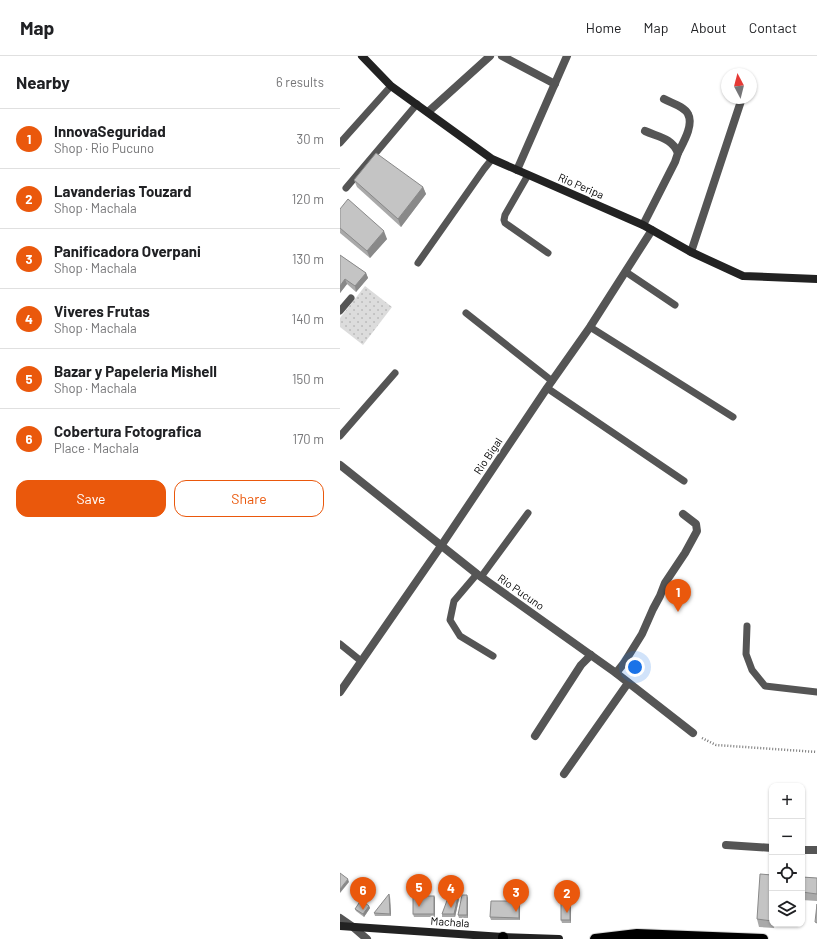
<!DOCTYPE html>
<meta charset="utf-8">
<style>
body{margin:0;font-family:Barlow,sans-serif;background:#f6f6f6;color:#202124}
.controls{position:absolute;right:12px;bottom:12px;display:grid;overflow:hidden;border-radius:8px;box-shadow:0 1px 3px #0004}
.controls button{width:36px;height:36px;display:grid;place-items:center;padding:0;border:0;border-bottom:1px solid #e0e0e0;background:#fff;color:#202124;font:20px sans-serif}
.compass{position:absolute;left:381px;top:12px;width:36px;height:36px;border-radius:50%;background:#fff;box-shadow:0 1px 3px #0004;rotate:353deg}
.you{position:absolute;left:295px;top:611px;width:14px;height:14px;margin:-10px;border:3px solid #fff;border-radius:50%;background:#1a73e8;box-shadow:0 0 0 6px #1a73e833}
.badge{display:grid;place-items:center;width:26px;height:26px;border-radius:50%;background:#ea580c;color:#fff;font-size:13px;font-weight:700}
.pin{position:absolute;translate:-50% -33px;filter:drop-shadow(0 1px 2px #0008)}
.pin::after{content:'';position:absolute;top:21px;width:14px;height:12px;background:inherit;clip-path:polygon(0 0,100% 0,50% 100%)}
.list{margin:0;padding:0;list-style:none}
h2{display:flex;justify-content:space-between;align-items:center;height:52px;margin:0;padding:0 16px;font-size:17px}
h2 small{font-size:13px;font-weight:400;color:#757577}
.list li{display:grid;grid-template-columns:26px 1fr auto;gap:12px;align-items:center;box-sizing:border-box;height:60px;padding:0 16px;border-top:1px solid #e0e0e0}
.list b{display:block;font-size:15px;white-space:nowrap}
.list p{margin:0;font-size:13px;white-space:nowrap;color:#757577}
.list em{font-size:13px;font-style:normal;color:#757577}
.actions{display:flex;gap:8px;padding:12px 16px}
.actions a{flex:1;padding:9px 0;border:1px solid #ea580c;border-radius:12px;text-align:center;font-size:14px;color:#ea580c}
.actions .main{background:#ea580c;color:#fff}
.icon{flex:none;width:22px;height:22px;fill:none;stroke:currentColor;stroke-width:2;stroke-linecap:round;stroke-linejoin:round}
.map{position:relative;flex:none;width:477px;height:883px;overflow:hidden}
header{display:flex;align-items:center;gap:24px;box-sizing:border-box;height:56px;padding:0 20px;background:#fff;border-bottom:1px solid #e0e0e0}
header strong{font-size:19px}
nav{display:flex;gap:22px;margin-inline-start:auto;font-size:14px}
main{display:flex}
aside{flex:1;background:#fff}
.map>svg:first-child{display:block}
</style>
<header>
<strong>Map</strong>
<nav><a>Home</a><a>Map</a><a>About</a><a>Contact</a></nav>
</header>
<main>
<aside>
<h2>Nearby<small>6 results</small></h2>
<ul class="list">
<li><span class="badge">1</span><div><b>InnovaSeguridad</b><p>Shop · Rio Pucuno</p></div><em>30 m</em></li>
<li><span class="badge">2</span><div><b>Lavanderias Touzard</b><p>Shop · Machala</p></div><em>120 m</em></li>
<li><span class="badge">3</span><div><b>Panificadora Overpani</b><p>Shop · Machala</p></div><em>130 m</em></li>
<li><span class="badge">4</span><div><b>Viveres Frutas</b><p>Shop · Machala</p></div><em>140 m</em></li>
<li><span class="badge">5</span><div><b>Bazar y Papeleria Mishell</b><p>Shop · Machala</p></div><em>150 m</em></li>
<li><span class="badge">6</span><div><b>Cobertura Fotografica</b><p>Place · Machala</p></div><em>170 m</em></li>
</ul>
<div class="actions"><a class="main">Save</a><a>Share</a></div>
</aside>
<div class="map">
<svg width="477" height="883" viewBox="0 0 477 883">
<defs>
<pattern id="grass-dots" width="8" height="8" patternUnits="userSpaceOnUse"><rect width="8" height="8" fill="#dcdcdc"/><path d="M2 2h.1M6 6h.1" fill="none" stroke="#bbb" stroke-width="1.8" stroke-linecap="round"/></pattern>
</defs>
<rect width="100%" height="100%" fill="#fff"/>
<polygon fill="url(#grass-dots)" points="25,230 52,251 23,289 0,271 0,262"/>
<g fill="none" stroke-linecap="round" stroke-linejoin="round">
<defs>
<g id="primary">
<polyline points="163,883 163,881"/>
<polyline points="255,883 297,878 423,883"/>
</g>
</defs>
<use href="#primary" stroke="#dbdbdb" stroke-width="12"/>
<polyline stroke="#777" stroke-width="2.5" stroke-dasharray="1 2" stroke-linecap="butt" points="362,682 376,689 477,696"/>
<g stroke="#555" stroke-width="7">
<polyline points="0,87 51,30"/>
<polyline points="188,119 165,159 164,164 165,167 208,197"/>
<polyline points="6,132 77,48"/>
<polyline points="78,207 144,113 152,103"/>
<polyline points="286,216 335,249"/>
<polyline points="0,255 11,242"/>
<polyline points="126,257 212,325"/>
<polyline points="250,271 393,361"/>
<polyline points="207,332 344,425"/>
<polyline points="0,380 55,317"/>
<polyline points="137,518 114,545 110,564 120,580 153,600"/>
<polyline points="141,521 188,457"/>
<polyline points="407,570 406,598 412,614 425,630 477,636"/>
<polyline points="0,588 21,605"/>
</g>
<g stroke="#555" stroke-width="8">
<polyline points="162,0 215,28"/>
<path d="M324 43C331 47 344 50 348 58 354 69 343 87 338 97"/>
<polyline points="88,56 150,0"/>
<polyline points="177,114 227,0"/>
<path d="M303 169 335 106 338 97C332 82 318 81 305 75"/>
<polyline points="351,196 402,42"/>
<polyline points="0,409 137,518 276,617 353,677"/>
<polyline points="276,617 284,607 302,578 313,553 320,540 325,527 345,497 357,475 356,468 343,458"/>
<polyline points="0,636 101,490 207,332 250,271 312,174"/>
<polyline points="195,680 241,609 251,599"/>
<polyline points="224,718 288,627"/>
<polyline points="386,789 432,792"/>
<polyline points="462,794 477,794"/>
<polyline points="0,862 13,871 27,883"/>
</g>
<g stroke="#222" stroke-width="8">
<polyline points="22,0 51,30 152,103 303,169 351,196 403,220 477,223"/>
<polyline points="0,870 163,881 219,883"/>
</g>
<use href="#primary" stroke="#000" stroke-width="10"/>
</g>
<g fill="#a9a9a9">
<polygon points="14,124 83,131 86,138 61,171 17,131"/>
<polygon points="0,153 47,183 30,202 0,177"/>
<polygon points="0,199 26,217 28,222 16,236 7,228 0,237"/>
<polygon points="432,819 432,868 435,868 434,872 419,871 417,863"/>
<polygon points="462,821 477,822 477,845 462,844"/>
<polygon points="94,840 95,842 95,861 74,861 73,858"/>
<polygon points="50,841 51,860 35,860 34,857"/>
<polygon points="128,842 128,862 119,862 118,859"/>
<polygon points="119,843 115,861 102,861 102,858"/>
<polygon points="179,845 180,848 180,864 151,864 150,861"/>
<polygon points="230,845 231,848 231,867 222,867 221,864"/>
<polygon points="29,850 30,852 24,861 16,855 15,853"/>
</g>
<g fill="#898989">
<polygon points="83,131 86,138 61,171 58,163"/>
<polygon points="44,175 47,183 30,202 27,195"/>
<polygon points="26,217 28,222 16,236 15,230"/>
<polygon points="5,223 7,228 0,237 0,230"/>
<polygon points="8,823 9,826 0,837 0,833"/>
<polygon points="49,838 50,841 51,860 50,858"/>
<polygon points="127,839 128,842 128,862 127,859"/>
<polygon points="94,840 95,842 95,861 94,858"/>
<polygon points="118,841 119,843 115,861 114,858"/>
<polygon points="179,845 180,848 180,864 179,862"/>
<polygon points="230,845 231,848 231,867 230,864"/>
<polygon points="29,850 30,852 24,861 23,858"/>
</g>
<g fill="#c4c4c4" stroke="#898989">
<polygon points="36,97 83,131 58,163 14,124"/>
<polygon points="8,143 44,175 27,195 0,172 0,153"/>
<polygon points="0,199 26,217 15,230 5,223 0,230"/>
<polygon points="0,817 8,823 0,833"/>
<polygon points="420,818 432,819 432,865 417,863"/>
<polygon points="462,821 477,822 477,838 462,836"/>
<polygon points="49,838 50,858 34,857"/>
<polygon points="109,839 118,841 114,858 102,858"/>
<polygon points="122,839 127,839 127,859 118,859"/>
<rect x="73" y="840" width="21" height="18"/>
<polygon points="21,844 29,850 23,858 15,853"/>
<polygon points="151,845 179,845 179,862 150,861"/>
<rect x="221" y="845" width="9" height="19"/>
<polygon points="477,848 477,867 475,866"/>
</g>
<g text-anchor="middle" stroke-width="3" stroke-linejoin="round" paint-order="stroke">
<g font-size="11" fill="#000" stroke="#fff">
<text transform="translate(241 130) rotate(23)" y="4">Rio Peripa</text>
<text transform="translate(148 400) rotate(-56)" y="4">Rio Bigal</text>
<text transform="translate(181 536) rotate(35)" y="4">Rio Pucuno</text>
<text transform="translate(110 866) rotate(4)" y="4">Machala</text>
</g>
</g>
</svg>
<div class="controls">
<button>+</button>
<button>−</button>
<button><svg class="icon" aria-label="locate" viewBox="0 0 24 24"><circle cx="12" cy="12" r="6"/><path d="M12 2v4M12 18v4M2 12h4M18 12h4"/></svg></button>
<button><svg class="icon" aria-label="layers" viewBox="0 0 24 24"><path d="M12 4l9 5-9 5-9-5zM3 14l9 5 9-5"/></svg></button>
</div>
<svg class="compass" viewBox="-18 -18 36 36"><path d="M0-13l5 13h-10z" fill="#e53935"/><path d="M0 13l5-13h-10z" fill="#757577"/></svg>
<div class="you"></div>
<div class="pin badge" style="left:338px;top:556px">1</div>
<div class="pin badge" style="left:227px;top:857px">2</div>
<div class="pin badge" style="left:176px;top:856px">3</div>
<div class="pin badge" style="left:111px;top:852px">4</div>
<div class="pin badge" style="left:79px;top:851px">5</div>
<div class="pin badge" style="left:23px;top:854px">6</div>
</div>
</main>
